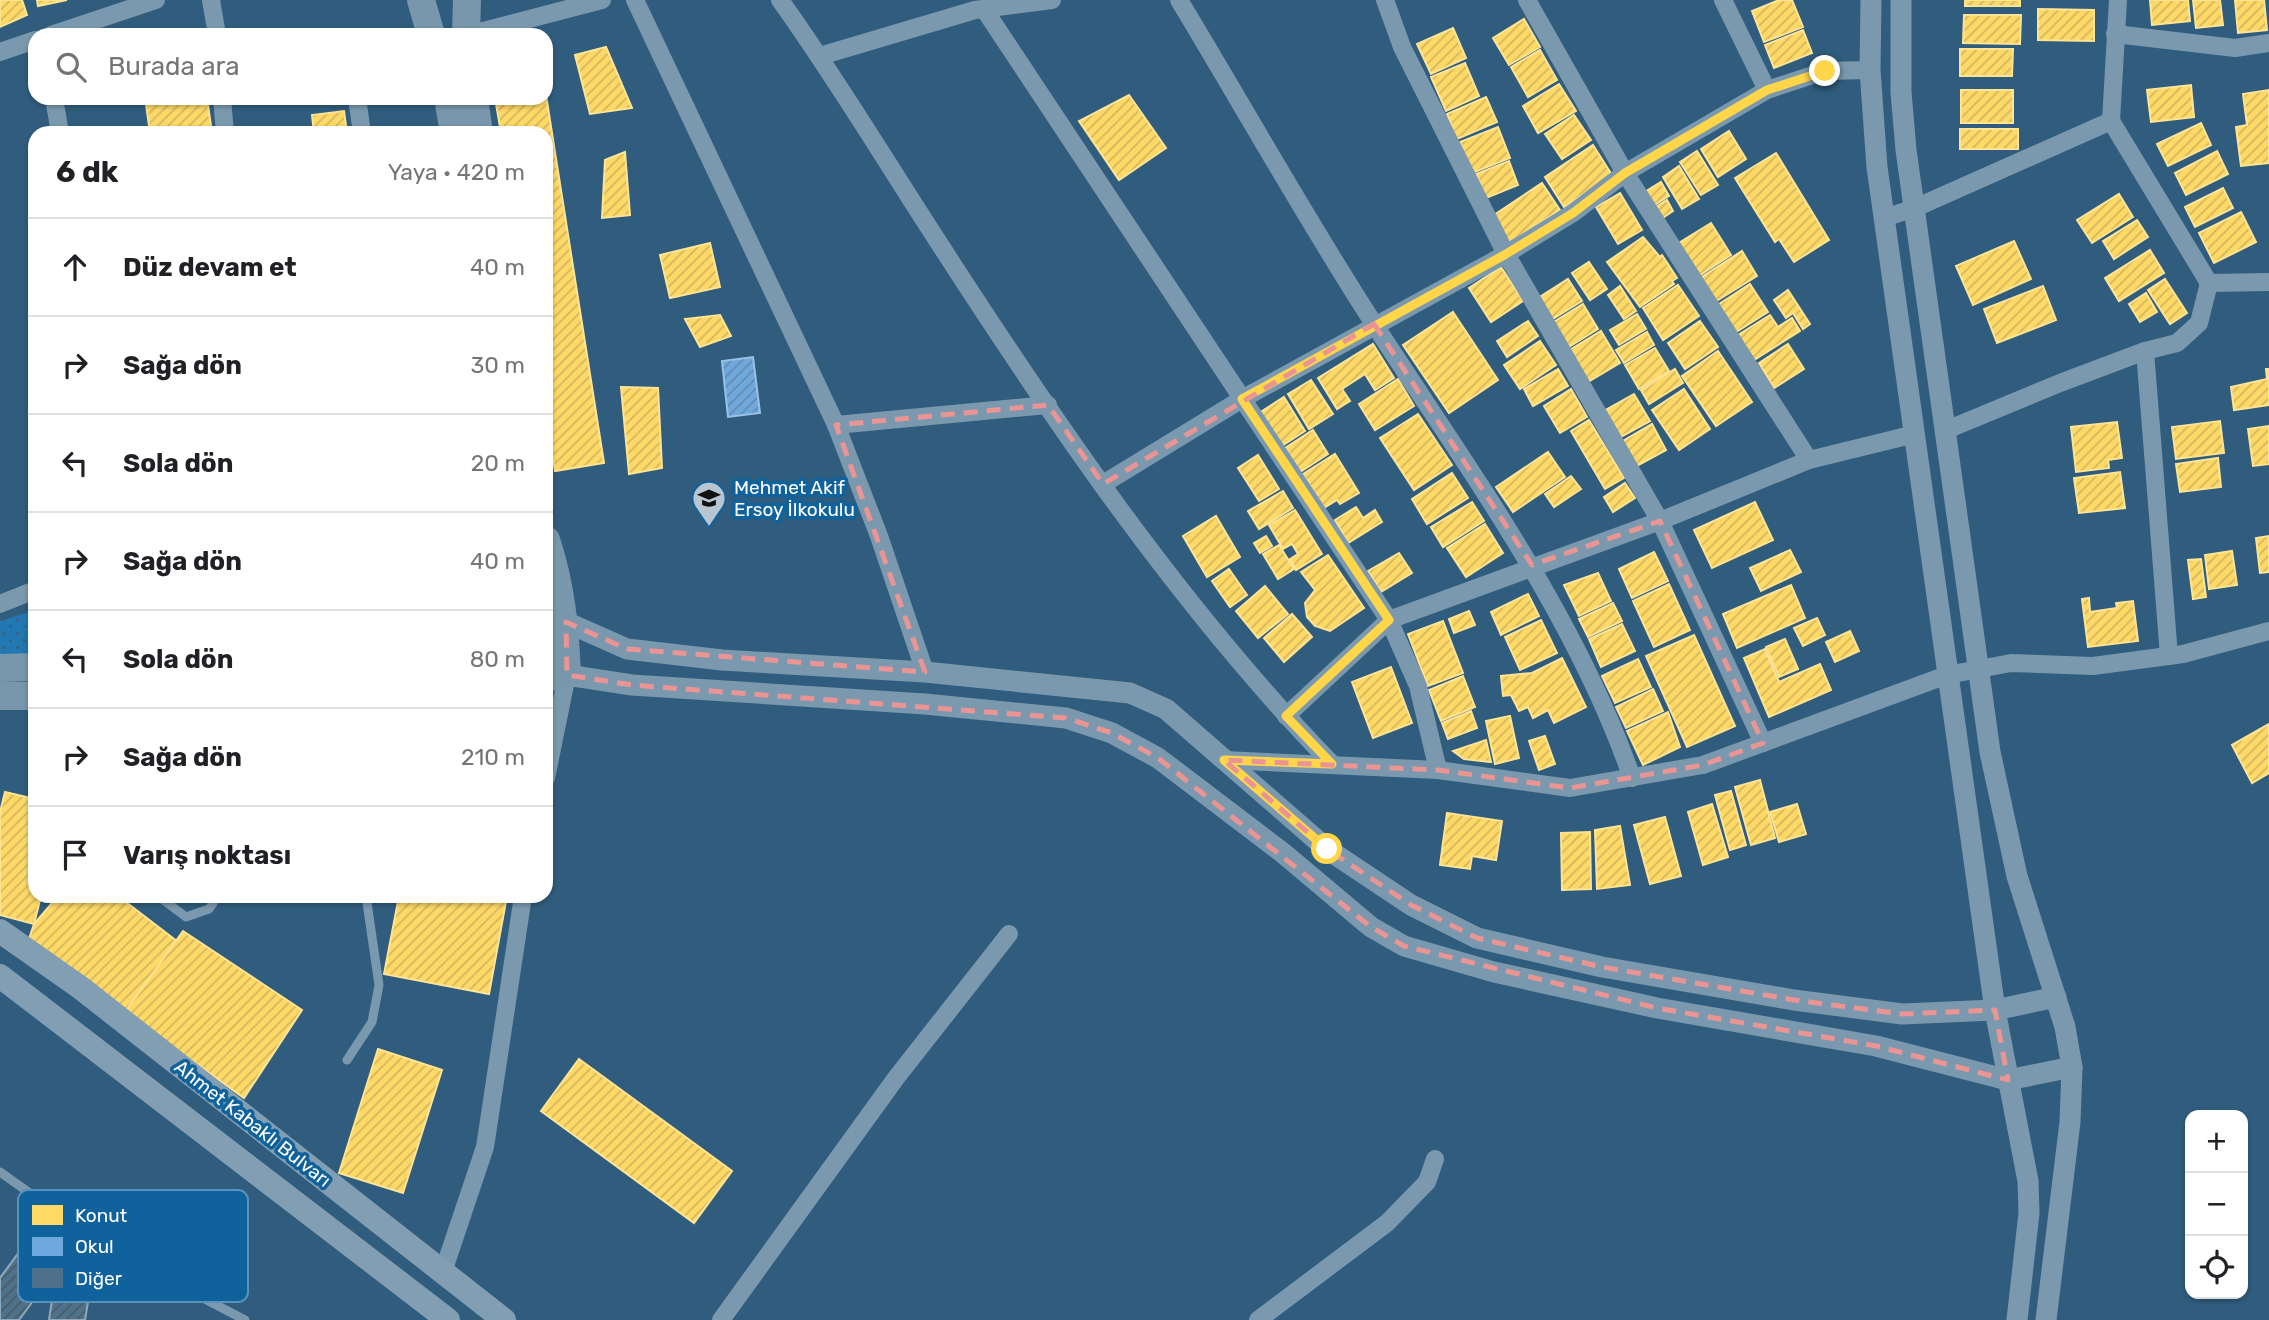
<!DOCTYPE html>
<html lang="tr">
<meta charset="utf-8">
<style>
body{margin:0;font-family:Rubik,sans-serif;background:#f2f2f2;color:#202124}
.controls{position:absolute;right:21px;bottom:21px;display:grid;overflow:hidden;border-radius:14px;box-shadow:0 2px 5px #0004}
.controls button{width:63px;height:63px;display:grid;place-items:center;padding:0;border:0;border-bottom:2px solid #e0e0e0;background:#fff;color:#202124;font:35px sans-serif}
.stop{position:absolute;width:21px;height:21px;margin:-16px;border:5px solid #ffd54a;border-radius:50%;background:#fff}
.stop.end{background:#ffd54a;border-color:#fff;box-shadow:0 2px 7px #0008}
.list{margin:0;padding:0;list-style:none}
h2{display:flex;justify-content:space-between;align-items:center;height:91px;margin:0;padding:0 28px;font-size:30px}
h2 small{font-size:23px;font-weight:400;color:#757577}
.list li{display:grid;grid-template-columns:46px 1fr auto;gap:21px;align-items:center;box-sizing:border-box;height:98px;padding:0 28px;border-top:2px solid #e0e0e0}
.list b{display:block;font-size:26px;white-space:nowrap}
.list em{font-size:23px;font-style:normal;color:#757577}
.icon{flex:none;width:38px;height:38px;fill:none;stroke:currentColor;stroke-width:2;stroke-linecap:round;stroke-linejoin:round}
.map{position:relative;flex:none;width:2269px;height:1320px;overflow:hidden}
.search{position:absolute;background:#fff;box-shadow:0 2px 5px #0004;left:28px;top:28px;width:525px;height:77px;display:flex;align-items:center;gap:18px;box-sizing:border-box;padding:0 24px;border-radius:21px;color:#757577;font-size:26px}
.panel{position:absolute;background:#fff;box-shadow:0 2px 5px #0004;left:28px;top:126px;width:525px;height:777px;border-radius:21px}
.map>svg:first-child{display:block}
</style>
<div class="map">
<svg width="2269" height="1320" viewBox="0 0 2269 1320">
<defs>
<pattern id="green-dots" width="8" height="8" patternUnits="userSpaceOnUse" patternTransform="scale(1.75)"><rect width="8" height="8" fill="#2178b2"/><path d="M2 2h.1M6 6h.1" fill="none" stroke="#36627f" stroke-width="1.8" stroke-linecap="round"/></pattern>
<pattern id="homes-hatch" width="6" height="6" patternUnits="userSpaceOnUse" patternTransform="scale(1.75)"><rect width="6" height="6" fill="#ffd966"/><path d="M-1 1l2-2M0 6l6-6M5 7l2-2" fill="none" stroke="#d2b660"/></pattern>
<pattern id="schools-hatch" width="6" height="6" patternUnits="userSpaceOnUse" patternTransform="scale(1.75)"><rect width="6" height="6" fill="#6fa8dc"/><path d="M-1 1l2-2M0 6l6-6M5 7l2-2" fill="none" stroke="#648cb1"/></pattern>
<pattern id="building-hatch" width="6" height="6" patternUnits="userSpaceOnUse" patternTransform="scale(1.75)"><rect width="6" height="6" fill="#4e728b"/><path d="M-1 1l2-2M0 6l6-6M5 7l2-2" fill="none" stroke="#4d5b65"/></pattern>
</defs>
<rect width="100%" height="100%" fill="#305d7d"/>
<polygon fill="url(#green-dots)" points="35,610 35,658 0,658 0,621"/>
<g fill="url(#homes-hatch)" stroke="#ffe494" stroke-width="2">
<polygon points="0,0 22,0 27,15 0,27"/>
<polygon points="37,0 67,0 38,6"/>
<polygon points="1779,0 1792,0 1803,27 1764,42 1752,11"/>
<rect x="1965" y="0" width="55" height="6"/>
<polygon points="2150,0 2188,0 2190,21 2152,25"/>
<polygon points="2193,0 2220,0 2223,25 2196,28"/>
<polygon points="2235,0 2264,0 2267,30 2238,33"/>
<polygon points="2038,9 2094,10 2094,41 2038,40"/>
<polygon points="1964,15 2021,15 2020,44 1963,43"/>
<polygon points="1524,19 1540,47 1509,65 1493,38"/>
<polygon points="1453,28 1466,58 1431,74 1417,44"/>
<polygon points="1803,30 1812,53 1774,68 1765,45"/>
<polygon points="606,47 632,108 590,114 575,55"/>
<polygon points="1960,49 2013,49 2012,76 1960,76"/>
<polygon points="1540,50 1557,80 1528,97 1511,67"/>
<polygon points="1465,63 1479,96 1446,111 1431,77"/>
<polygon points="1559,84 1576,111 1538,133 1523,106"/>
<polygon points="2191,85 2194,117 2151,122 2147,90"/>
<rect x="1961" y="90" width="52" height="33"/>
<polygon points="2269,90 2269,163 2241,166 2236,127 2247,125 2243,94"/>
<polygon points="546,95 604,463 555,471 546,417 546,133 501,133 495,98 546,98"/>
<polygon points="1129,95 1166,148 1119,180 1079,121"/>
<polygon points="1486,97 1497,122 1457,139 1447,114"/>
<polygon points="188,98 207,98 212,133 150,133 146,104"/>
<polygon points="344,111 347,133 314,133 312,115"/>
<polygon points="1574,115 1591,140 1562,159 1545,134"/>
<polygon points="2201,123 2211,145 2168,166 2157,144"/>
<polygon points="1498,127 1510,158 1472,173 1460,142"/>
<rect x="1960" y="129" width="58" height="20"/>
<polygon points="1729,131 1746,159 1718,177 1701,149"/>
<polygon points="1593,145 1612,175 1564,207 1545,177"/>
<polygon points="1697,151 1718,185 1701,195 1680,162"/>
<polygon points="2217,151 2228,174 2186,195 2175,173"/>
<polygon points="625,152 630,215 602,218 605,160"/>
<polygon points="1776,153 1829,240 1794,262 1779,239 1775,242 1735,178"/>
<polygon points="1509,161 1518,185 1486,198 1476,174"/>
<polygon points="1679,166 1699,199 1682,209 1663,177"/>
<polygon points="1661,182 1669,196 1651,207 1643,193"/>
<polygon points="1542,183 1560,210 1509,243 1491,217"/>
<polygon points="2223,188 2233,208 2195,227 2185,207"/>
<polygon points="1620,193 1642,230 1618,244 1596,207"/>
<polygon points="2119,194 2133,217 2092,243 2077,220"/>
<polygon points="1667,200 1673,211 1661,219 1654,208"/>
<polygon points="2241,212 2256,242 2214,263 2199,233"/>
<polygon points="2137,220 2148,237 2114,259 2103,241"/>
<polygon points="1711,223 1731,255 1697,277 1677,244"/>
<polygon points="1643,237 1660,257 1662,255 1677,278 1672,281 1674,284 1640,307 1607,262"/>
<polygon points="2014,241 2031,279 1973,305 1956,266"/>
<polygon points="710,243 720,287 670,298 660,255"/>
<polygon points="2150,250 2164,273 2119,301 2105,278"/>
<polygon points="1742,251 1757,276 1715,302 1700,278"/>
<polygon points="1589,262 1607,289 1590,300 1572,273"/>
<polygon points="1501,267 1523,301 1491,322 1469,288"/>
<polygon points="1568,279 1582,301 1551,320 1538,298"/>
<polygon points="2165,279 2187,313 2170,324 2148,290"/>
<polygon points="1750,284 1768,312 1736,332 1719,304"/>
<polygon points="1678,285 1699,316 1663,340 1643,308"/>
<polygon points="1620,286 1636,311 1624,319 1608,295"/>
<polygon points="2043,286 2056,320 1997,343 1984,309"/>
<polygon points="1788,290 1810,324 1803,329 1793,313 1786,318 1774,300"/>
<polygon points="2146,293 2157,312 2140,322 2129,304"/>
<polygon points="1583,304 1598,329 1567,348 1552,323"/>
<polygon points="1453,312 1498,380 1449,413 1403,345"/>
<polygon points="1637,314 1646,329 1619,345 1610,330"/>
<polygon points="720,315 731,336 700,347 685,319"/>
<polygon points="1770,315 1778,327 1792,318 1800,331 1754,360 1738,335"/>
<polygon points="1528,321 1538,336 1507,357 1497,341"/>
<polygon points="1700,321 1718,347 1685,369 1668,343"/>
<polygon points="1601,331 1620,363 1588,382 1568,351"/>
<polygon points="1647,332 1654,345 1624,363 1616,350"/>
<polygon points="1540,341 1556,365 1520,389 1504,365"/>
<polygon points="1373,344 1394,378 1375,390 1365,374 1342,389 1350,401 1337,409 1318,378"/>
<polygon points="1788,344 1804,369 1774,388 1759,363"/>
<polygon points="1655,348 1669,371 1639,389 1625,365"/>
<polygon points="1718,351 1752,402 1716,426 1682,376"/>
<polygon points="1558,369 1568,386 1533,406 1524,389"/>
<polygon points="1675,369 1683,383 1649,404 1641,390"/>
<polygon points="2266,369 2269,369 2269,405 2234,410 2231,387 2267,379"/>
<polygon points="1398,379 1414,406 1375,430 1359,404"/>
<polygon points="1311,380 1333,414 1309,429 1288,394"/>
<polygon points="621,387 658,388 662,468 629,474"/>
<polygon points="1571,389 1587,417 1560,433 1544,406"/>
<polygon points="1684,389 1710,429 1679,450 1652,410"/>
<polygon points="1634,394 1650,421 1619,438 1604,411"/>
<polygon points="1284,397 1305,431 1280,447 1259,413"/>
<polygon points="1418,414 1452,465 1414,490 1380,438"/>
<polygon points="1589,420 1624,478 1605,489 1571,431"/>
<polygon points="2220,421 2224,453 2176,459 2172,427"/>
<polygon points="2117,422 2122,458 2108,460 2109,468 2076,472 2071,427"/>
<polygon points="1652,424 1666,450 1635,467 1621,442"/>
<polygon points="2269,426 2269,464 2253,466 2248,429"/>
<polygon points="1313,430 1328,454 1300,472 1285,448"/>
<polygon points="1548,452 1565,477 1513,512 1496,487"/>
<polygon points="1335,454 1359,493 1340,504 1337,500 1324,508 1303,474"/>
<polygon points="1258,455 1279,489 1259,501 1238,468"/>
<polygon points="2218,458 2221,487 2180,492 2176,464"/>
<polygon points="2120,472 2125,508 2079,513 2074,478"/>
<polygon points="1452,473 1468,498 1427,524 1412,499"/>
<polygon points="1571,476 1581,489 1554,507 1545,494"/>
<polygon points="1625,483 1635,498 1613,512 1604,497"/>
<polygon points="1283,491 1293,508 1259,529 1248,511"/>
<polygon points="1472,502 1484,521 1443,547 1431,527"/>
<polygon points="1755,502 1773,540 1712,568 1694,530"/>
<polygon points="1356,507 1363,518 1375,510 1382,522 1348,543 1335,520"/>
<polygon points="1295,510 1322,554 1296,570 1290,559 1298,554 1292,544 1283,549 1269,525"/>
<polygon points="1216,516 1240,557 1207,577 1183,536"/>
<polygon points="1485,524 1503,553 1466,577 1447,548"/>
<polygon points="1266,536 1272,546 1260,553 1254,543"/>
<polygon points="2269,536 2269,572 2260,573 2256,538"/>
<polygon points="1279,545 1294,569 1278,579 1263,554"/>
<polygon points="1790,550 1801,572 1761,591 1750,568"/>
<polygon points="2232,551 2237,585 2209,589 2205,555"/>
<polygon points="1654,552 1668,581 1632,598 1619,569"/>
<polygon points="1399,553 1412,573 1381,592 1368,571"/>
<polygon points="1328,555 1364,608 1330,631 1315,626 1307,617 1305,603 1315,590 1301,572"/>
<polygon points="2201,559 2206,597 2193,599 2188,560"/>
<polygon points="1229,569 1247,595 1230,607 1212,581"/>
<polygon points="1598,573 1611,601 1579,616 1564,585"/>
<polygon points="1669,584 1690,630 1654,647 1633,601"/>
<polygon points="1791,585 1805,618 1737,648 1723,614"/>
<polygon points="1265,586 1288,614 1258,638 1236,611"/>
<polygon points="1528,594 1539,616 1501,635 1491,612"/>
<polygon points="2089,598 2090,612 2117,608 2116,603 2133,601 2138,641 2088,647 2082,599"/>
<polygon points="1613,603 1622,621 1588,637 1579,619"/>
<polygon points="1469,611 1475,625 1454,633 1449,619"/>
<polygon points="1292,614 1312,637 1284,662 1264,638"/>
<polygon points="1817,618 1825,635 1803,646 1794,628"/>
<polygon points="1541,620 1557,653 1520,670 1505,637"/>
<polygon points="1443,621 1463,673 1428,686 1408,634"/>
<polygon points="1622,624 1635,651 1601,667 1589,639"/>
<polygon points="1850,631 1859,651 1835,662 1826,642"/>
<polygon points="1694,635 1735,726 1687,747 1646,656"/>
<polygon points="1785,639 1798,669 1779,677 1766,647"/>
<polygon points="1765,649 1779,682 1820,664 1831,690 1769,717 1744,658"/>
<polygon points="1562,658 1586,707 1554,723 1548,710 1533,718 1528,707 1519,711 1511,695 1503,696 1501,676 1532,673"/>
<polygon points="1638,659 1651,687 1615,703 1602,676"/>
<polygon points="1391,667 1412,723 1373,738 1352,682"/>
<polygon points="1463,676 1475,707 1441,721 1429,690"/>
<polygon points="1653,689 1663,711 1626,728 1616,707"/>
<polygon points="1471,711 1477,728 1448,739 1442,723"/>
<polygon points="1668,712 1680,747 1643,765 1627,731"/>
<polygon points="1510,716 1519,758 1495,764 1486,721"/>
<polygon points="2269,724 2269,773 2252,783 2232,745"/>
<polygon points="1545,736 1555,764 1539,770 1529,741"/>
<polygon points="1486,740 1491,762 1464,759 1453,751"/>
<polygon points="1760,780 1775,838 1751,845 1735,787"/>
<polygon points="1731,791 1746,845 1730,850 1715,795"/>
<polygon points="5,792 35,799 35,896 41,896 34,924 0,915 0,812"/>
<polygon points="1712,804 1728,857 1703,865 1688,812"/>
<polygon points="1797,804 1806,834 1779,842 1770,812"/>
<polygon points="1447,813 1502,821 1496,860 1472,856 1470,869 1440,865"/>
<polygon points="1665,817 1681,876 1650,884 1634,825"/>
<polygon points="1620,826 1630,885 1597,889 1595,830"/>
<polygon points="1590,832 1591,889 1562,890 1561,833"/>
<polygon points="58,896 118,896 178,942 125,1012 29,939 34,924"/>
<polygon points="399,896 507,896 489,994 384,974"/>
<polygon points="183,931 302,1010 244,1098 125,1012"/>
<polygon points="378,1049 442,1070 403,1193 339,1173"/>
<polygon points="579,1059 732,1171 694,1223 541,1111"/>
</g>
<polygon fill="url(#schools-hatch)" stroke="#9ac2e6" stroke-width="2" points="753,357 760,413 728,417 722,361"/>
<g fill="url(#building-hatch)" stroke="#90a9bb" stroke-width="2">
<polygon points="25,1244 57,1268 19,1320 0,1320 0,1278"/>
<polygon points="57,1268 89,1296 85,1320 49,1320"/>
</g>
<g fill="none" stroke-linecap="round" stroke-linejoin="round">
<g stroke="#7b99ae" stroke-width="9">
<polyline points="158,896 186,917 209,909 218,896"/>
<polyline points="347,1060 372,1022 379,985 366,896"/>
<polyline points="0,1172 107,1248 245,1320"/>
</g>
<g stroke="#7b99ae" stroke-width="18">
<polyline points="211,0 217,35"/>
<polyline points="635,0 836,425 879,536 925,672"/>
<path d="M780 0C836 78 885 160 937 240 1055 423 1180 607 1332 764"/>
<path d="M1179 0C1245 109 1307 221 1376 327 1470 472 1575 614 1632 778"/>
<polyline points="1385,0 1402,47 1506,254 1660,521 1763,743"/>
<polyline points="1527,0 1625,173 1809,460"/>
<polyline points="1723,0 1767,90"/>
<polyline points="2118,0 2111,121 2209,283 2269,282"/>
<polyline points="984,9 1389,620 1418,686 1438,770"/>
<polyline points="2115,34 2235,48 2269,43"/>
<polyline points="51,35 156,0"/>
<polyline points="468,35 602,0"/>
<polyline points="0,52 35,40"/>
<polyline points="820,56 975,10 1052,0"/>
<polyline points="54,98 60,133"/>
<polyline points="222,98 225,133"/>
<polyline points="357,98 362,133"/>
<polyline points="1884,218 1915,208 2111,121"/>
<polyline points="2145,351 2169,656"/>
<polyline points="836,425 1048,405"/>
<polyline points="1944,431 2060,383 2145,351 2177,343 2199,323 2209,283"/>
<polyline points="1103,484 1242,399 1506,254 1573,213 1625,173 1767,90 1825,71 1870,70"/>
<polyline points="0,604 35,590"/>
<polyline points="1286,716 1389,620 1660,521 1809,460 1915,434"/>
<polyline points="1224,760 1438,770 1570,788 1703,765 1947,675 2011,663 2093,666 2183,654 2269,631"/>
<polyline points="546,778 567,675"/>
<polyline points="443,1272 485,1147 523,896"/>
<polyline points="721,1320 896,1078 1009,934"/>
<polyline points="1258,1320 1387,1223 1427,1182 1435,1159"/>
</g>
<g stroke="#7b99ae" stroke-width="21">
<polyline points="1871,0 1870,70 1877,167 1995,1010 2028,1181 2029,1213 2017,1320"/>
<polyline points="1901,0 1901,92 1906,150 1990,752 2017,876 2065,1027 2072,1067 2070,1122 2046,1320"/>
<polyline points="546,620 566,622 627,649 722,660 925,672 1130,693 1166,709 1327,849 1411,905 1477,938 1602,967 1794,1000 1902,1014 1995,1010 2056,997"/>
<polyline points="567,675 632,685 925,704 1066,718 1112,733 1158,758 1283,853 1371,927 1404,946 1494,972 1657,1008 1876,1046 2008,1080 2072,1067"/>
</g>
<g stroke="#829eb3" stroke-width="24">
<polyline points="0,931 81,988 504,1320"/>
<polyline points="0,976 448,1320"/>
</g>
<g stroke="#7997ac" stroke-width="28">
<polyline points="421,0 431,35"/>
<polyline points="466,35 467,0"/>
<polyline points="448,98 454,133"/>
<polyline points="474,98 479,133"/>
<path d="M546 540C561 585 565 627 567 675L546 677"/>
<polyline points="0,668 35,667"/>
<polyline points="0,696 35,696"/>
</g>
</g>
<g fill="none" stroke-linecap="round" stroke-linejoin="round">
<polyline stroke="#ffd54a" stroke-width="9" points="1327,849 1224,760 1332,764 1286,716 1389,620 1242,399 1506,254 1573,213 1625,173 1767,90 1825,71"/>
</g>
<path fill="none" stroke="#ea9494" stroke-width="5" stroke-dasharray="14 9" stroke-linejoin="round" d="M1374 324 1532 565 1660 521 1763 743 1703 765 1570 788 1438 770 1224 760 1327 849 1411 905 1477 938 1602 967 1794 1000 1902 1014 1995 1010 2008 1080 1876 1046 1657 1008 1404 946 1371 927 1158 758 1112 733 1066 718 632 685 567 675 566 622 627 649 925 672 836 425 1048 405 1103 484Z"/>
<defs>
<symbol id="school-pin" viewBox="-11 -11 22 30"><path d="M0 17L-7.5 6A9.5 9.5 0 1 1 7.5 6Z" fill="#b7c6d2" stroke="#10629d"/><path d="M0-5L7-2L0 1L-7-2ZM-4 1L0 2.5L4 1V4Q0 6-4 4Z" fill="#111"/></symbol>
</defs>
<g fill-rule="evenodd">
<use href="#school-pin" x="690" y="479" width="38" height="52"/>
</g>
<g text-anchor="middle" stroke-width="7" stroke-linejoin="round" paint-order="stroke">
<g font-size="19" fill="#fff" stroke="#10629d" text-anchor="start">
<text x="734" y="494">Mehmet Akif<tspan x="734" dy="22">Ersoy İlkokulu</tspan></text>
</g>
<g font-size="19" fill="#fff" stroke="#10629d">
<text transform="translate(253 1123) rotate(38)" y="7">Ahmet Kabaklı Bulvarı</text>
</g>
</g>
<rect x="18" y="1190" width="230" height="112" rx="10" fill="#10629d" stroke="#5891ba" stroke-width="2"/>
<rect x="32" y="1205" width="31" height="20" fill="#ffd966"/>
<rect x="32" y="1237" width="31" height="19" fill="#6fa8dc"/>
<rect x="32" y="1268" width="31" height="20" fill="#4e728b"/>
<g font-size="19" fill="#fff">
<text x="75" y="1222">Konut</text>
<text x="75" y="1253">Okul</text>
<text x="75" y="1285">Diğer</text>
</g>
</svg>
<div class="controls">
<button>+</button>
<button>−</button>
<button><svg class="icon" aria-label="locate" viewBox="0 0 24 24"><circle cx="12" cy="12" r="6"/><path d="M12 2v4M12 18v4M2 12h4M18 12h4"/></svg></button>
</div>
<div class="stop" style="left:1327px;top:849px"></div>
<div class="stop end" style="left:1825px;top:71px"></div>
<div class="search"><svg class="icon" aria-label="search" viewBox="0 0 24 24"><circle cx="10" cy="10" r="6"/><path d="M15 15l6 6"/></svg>Burada ara</div>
<section class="panel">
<h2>6 dk<small>Yaya · 420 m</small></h2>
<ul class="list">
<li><svg class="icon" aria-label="ahead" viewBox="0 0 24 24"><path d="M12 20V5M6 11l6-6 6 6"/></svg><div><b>Düz devam et</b></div><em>40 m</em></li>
<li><svg class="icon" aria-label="right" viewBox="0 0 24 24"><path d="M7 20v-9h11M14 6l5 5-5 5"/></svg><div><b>Sağa dön</b></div><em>30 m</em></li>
<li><svg class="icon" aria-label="left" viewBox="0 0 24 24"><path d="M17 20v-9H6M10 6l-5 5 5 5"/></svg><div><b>Sola dön</b></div><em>20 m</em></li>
<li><svg class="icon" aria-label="right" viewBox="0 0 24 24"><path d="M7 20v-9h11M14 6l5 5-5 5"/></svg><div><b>Sağa dön</b></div><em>40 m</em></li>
<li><svg class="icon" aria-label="left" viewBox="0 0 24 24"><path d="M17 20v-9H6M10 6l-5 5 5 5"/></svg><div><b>Sola dön</b></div><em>80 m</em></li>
<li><svg class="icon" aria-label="right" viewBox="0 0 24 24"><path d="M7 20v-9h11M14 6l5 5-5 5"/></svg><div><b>Sağa dön</b></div><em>210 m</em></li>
<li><svg class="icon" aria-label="arrive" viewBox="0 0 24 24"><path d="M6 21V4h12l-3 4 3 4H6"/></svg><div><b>Varış noktası</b></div></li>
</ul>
</section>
</div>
